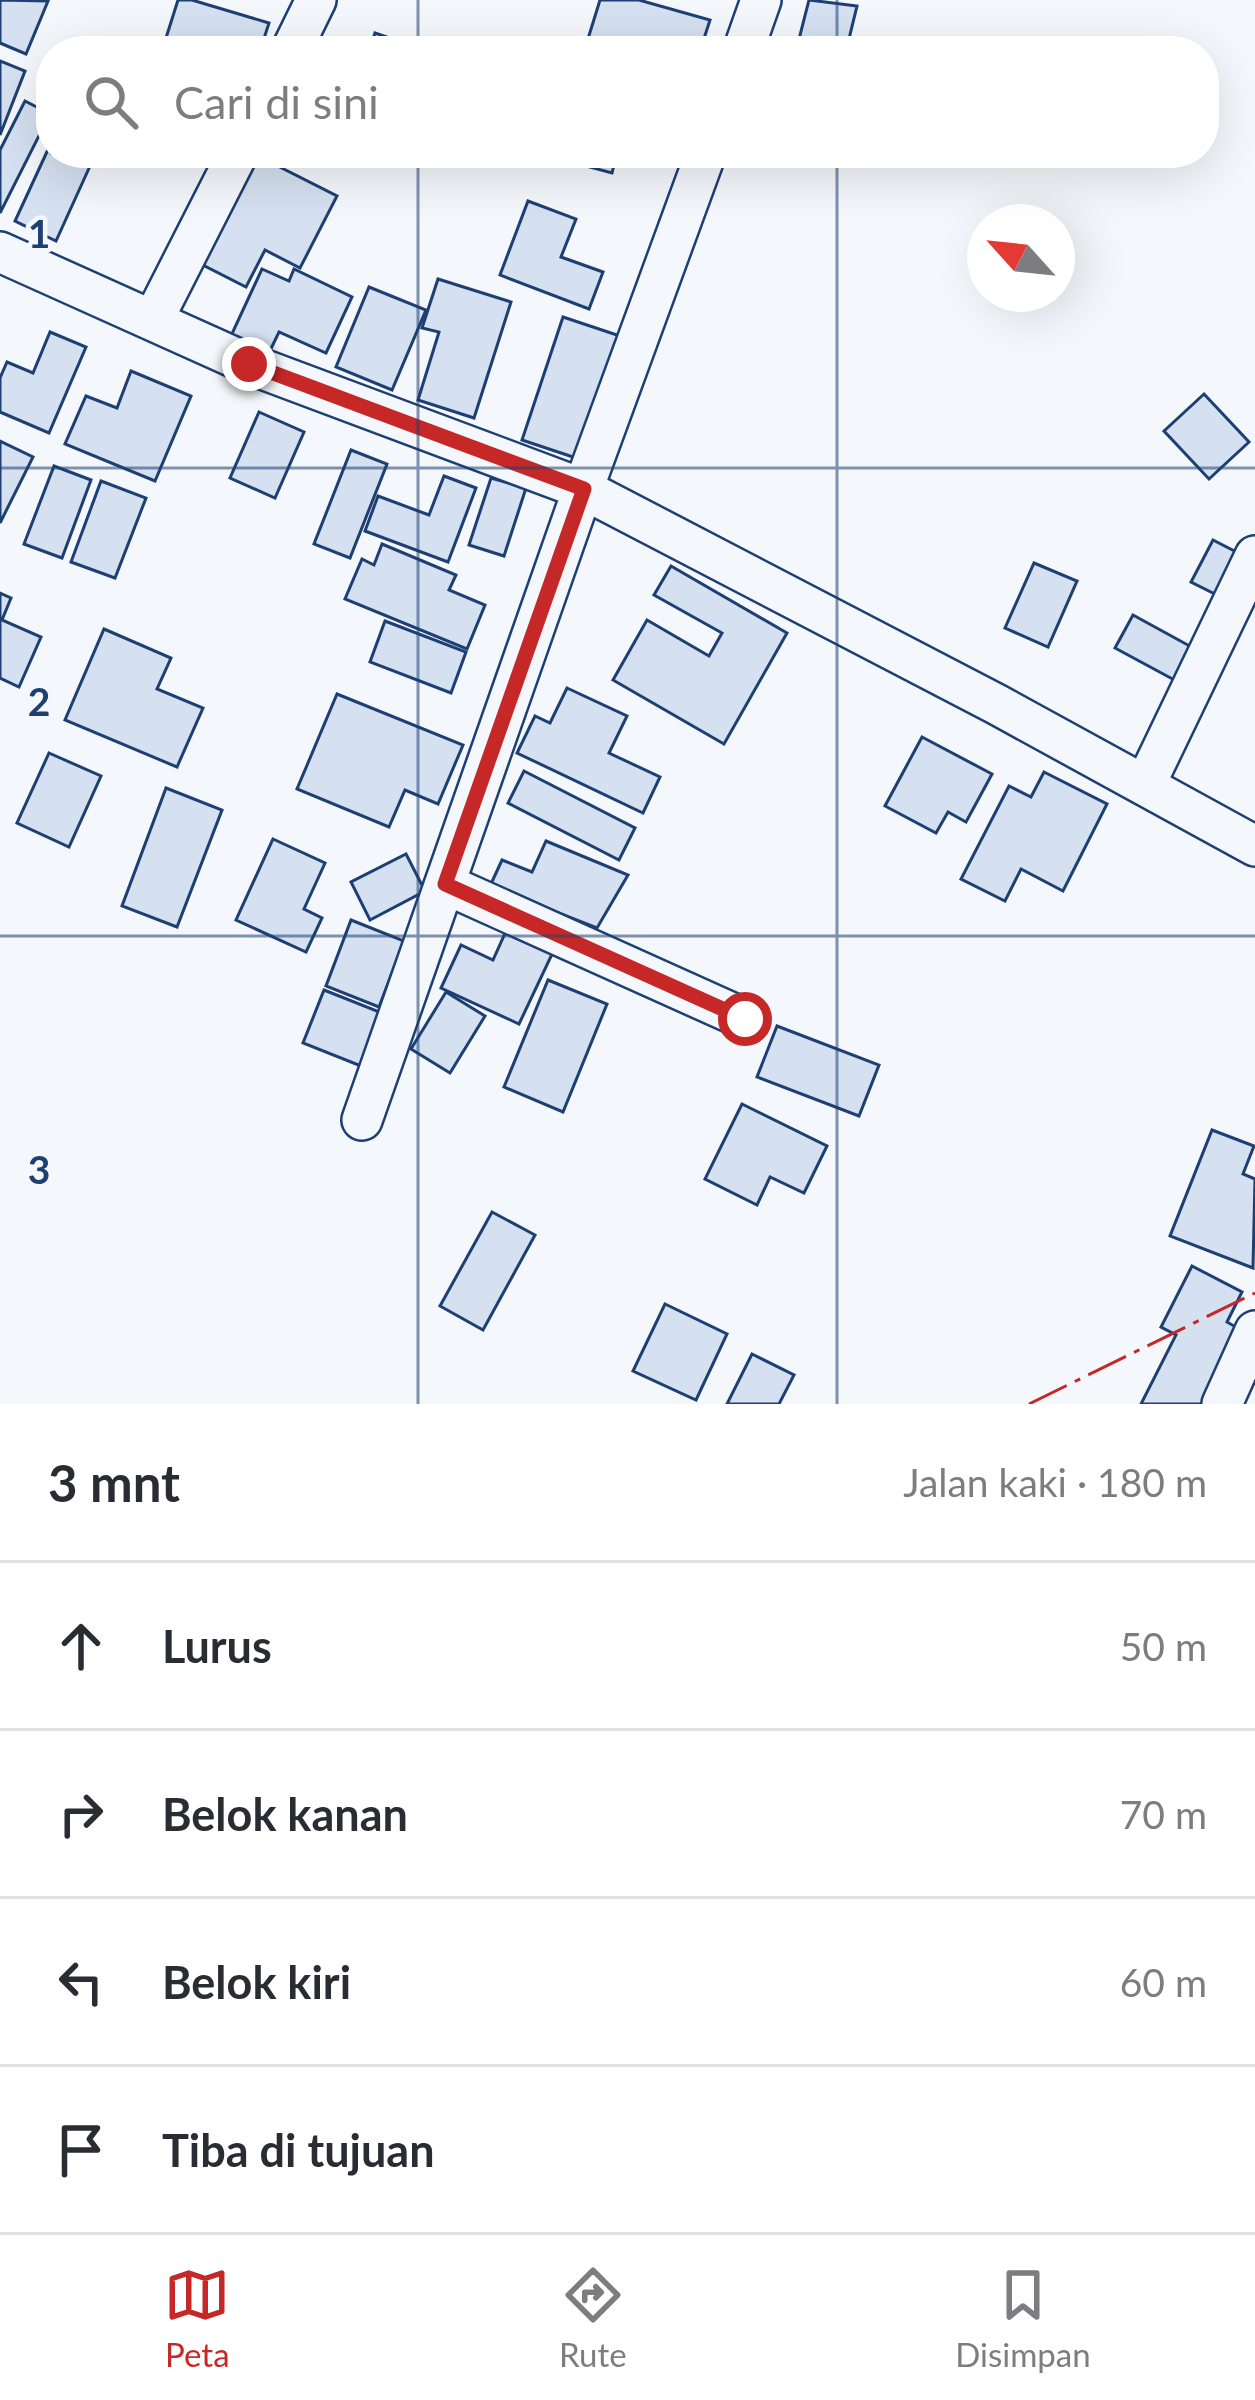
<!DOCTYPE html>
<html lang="id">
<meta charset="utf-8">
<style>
body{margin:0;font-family:Lato,sans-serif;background:#f2f2f3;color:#2b2b33}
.compass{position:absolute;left:967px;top:204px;width:108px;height:108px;border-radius:50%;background:#fff;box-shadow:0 12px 48px #0002;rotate:297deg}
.stop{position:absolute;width:36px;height:36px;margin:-27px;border:9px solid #c62828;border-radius:50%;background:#fff}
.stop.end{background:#c62828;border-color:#fff;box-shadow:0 3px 12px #0008}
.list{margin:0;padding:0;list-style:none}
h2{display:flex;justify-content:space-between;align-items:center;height:156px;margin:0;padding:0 48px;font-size:51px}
h2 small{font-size:39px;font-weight:400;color:#7c7c81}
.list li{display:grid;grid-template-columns:78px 1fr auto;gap:36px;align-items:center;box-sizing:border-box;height:168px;padding:0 48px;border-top:3px solid #e1e1e2}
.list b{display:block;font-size:45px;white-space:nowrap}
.list em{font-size:39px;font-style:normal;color:#7c7c81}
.icon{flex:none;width:66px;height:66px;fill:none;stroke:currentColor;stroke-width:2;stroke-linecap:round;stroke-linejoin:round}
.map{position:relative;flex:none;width:1255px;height:1404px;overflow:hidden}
.search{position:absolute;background:#fff;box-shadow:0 12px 48px #0002;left:36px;right:36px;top:36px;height:132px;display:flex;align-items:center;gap:30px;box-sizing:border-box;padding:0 42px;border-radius:48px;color:#7c7c81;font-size:45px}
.sheet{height:828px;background:#fff}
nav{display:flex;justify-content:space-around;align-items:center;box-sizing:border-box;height:168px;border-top:3px solid #e1e1e2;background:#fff;font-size:33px;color:#7c7c81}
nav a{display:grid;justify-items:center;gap:6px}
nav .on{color:#c62828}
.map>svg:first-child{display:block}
</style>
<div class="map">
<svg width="1255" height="1404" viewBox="0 0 1255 1404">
<rect width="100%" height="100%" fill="#f4f7fb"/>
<g fill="#d5e0f0" stroke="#1d3f73" stroke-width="3">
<polygon points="0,0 48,1 26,54 0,43"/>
<polygon points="178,0 192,0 269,23 260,51 210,51 166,38"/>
<polygon points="600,0 639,0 710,20 700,51 619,51 587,42"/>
<polygon points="809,0 857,6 846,51 796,51"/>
<polygon points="375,33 427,51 369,51"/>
<polygon points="0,61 25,71 0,135"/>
<polygon points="25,101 50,114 0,213 0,150"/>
<polygon points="51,143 51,153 95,155 56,241 15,221"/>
<polygon points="569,153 617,153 612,173 567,161"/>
<polygon points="256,155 337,196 300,268 265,250 246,287 201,264"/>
<polygon points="528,201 576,219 561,257 603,272 589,309 500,275"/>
<polygon points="262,269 289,281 294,269 352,297 326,353 279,332 268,355 230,338"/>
<polygon points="438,279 511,302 474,418 418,400 439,332 422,328"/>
<polygon points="369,287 426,310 392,390 336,367"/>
<polygon points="563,317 623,337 582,460 522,440"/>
<polygon points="50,332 86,347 49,433 0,412 0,378 7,362 33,373"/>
<polygon points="131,371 191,396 155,481 65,444 86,396 117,408"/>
<polygon points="1204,394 1249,442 1209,479 1164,431"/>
<polygon points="259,412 304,432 275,498 230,478"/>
<polygon points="0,441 33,457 0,523"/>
<polygon points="351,450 387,464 350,558 314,544"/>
<polygon points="54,466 91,480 62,558 24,544"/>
<polygon points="444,476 476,488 448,562 365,531 378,496 429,515"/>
<polygon points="491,478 526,488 504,556 469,545"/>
<polygon points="101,481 146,498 115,578 71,562"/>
<polygon points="1213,540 1246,557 1225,599 1191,582"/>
<polygon points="382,544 456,575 449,590 485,605 467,649 345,599 362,559 374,565"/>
<polygon points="1034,563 1077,581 1048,647 1005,628"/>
<polygon points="671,566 787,633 724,744 613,680 647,620 709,656 722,633 654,595"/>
<polygon points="0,593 11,598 2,620 41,637 19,687 0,678"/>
<polygon points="1133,615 1197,650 1180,683 1115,648"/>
<polygon points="385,621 466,652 451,693 370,662"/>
<polygon points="104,629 171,658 157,689 203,708 177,767 65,720"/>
<polygon points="567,688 627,716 609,753 660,777 643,813 517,753 535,716 550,723"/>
<polygon points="337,694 463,745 438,804 405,790 389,827 297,789"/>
<polygon points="922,737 992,774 966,822 948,812 936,833 885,806"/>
<polygon points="49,753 101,776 69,847 17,823"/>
<polygon points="524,771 635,828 619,860 508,803"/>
<polygon points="1044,772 1107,804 1063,891 1021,869 1005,901 961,879 1009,786 1031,797"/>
<polygon points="166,788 222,810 177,927 122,906"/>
<polygon points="273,839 325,863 304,909 322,918 306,952 236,920"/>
<polygon points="546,841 628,875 597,928 490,886 502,860 532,872"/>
<polygon points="406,854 425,891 370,920 351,882"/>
<polygon points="351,920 404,941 379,1007 326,986"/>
<polygon points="507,929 554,950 519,1024 441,988 461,945 493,960"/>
<polygon points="548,980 607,1004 563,1112 504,1087"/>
<polygon points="324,990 382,1013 361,1066 303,1043"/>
<polygon points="446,992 485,1016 450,1073 411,1049"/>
<polygon points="777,1026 879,1065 859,1116 757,1077"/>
<polygon points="742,1104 827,1146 804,1193 770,1177 757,1205 705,1179"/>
<polygon points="1212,1130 1254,1146 1243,1174 1255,1179 1253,1268 1170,1236"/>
<polygon points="492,1212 535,1235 483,1330 440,1306"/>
<polygon points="1192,1266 1242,1292 1227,1322 1241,1330 1203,1404 1141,1404 1176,1335 1161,1327"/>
<polygon points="665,1304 727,1334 696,1400 633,1371"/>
<polygon points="752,1354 794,1375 779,1404 727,1404"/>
</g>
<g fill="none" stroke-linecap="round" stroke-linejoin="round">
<defs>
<g id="minor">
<polyline points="291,51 316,0"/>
<polyline points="743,51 761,0"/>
<polyline points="706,153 583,489 996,704 1255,846"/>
<polyline points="0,252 249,364 583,489 362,1120"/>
<polyline points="153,320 238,153"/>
<polyline points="1145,785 1255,556"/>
<polyline points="445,884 745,1019"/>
<polyline points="1222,1404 1255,1331"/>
</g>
</defs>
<use href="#minor" stroke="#1d3f73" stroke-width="44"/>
<use href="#minor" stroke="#f4f7fb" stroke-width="39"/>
<polyline stroke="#c62828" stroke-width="3" stroke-dasharray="42 9 6 9" stroke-linecap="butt" points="1029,1404 1255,1293"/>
</g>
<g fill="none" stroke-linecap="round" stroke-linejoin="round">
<polyline stroke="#c62828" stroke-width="15" points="249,364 584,489 445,884 745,1019"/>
</g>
<path fill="none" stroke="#1d3f73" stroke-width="3" stroke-opacity="0.55" d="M418 0V51M837 0V51M418 153V1404M837 153V1404M0 468H1255M0 936H1255"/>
<g font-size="39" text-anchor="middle" font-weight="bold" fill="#1d3f73" stroke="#f4f7fb" stroke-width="9" stroke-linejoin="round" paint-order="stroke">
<text x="39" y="248">1</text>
<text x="39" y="716">2</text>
<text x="39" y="1184">3</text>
</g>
</svg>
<svg class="compass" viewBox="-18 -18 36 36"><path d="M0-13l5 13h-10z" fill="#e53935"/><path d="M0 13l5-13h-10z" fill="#7c7c81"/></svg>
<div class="stop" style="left:745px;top:1019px"></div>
<div class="stop end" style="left:249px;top:364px"></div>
<div class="search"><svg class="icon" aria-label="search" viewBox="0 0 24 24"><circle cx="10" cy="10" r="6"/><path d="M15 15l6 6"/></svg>Cari di sini</div>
</div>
<section class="sheet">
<h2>3 mnt<small>Jalan kaki · 180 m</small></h2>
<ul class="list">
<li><svg class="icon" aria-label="ahead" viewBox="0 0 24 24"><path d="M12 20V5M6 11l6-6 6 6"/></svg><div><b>Lurus</b></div><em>50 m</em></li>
<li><svg class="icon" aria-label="right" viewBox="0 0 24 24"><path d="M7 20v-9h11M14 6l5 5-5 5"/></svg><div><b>Belok kanan</b></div><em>70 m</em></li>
<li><svg class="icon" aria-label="left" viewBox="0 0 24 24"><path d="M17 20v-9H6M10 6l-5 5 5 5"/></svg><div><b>Belok kiri</b></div><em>60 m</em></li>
<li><svg class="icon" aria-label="arrive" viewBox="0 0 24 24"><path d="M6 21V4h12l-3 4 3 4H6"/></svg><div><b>Tiba di tujuan</b></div></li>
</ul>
</section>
<nav>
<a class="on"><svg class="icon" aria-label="map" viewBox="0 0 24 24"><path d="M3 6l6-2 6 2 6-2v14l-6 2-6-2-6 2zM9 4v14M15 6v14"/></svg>Peta</a>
<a><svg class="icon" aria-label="directions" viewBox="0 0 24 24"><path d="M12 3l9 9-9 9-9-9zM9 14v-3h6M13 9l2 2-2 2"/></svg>Rute</a>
<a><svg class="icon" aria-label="saved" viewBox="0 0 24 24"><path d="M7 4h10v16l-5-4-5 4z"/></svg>Disimpan</a>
</nav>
